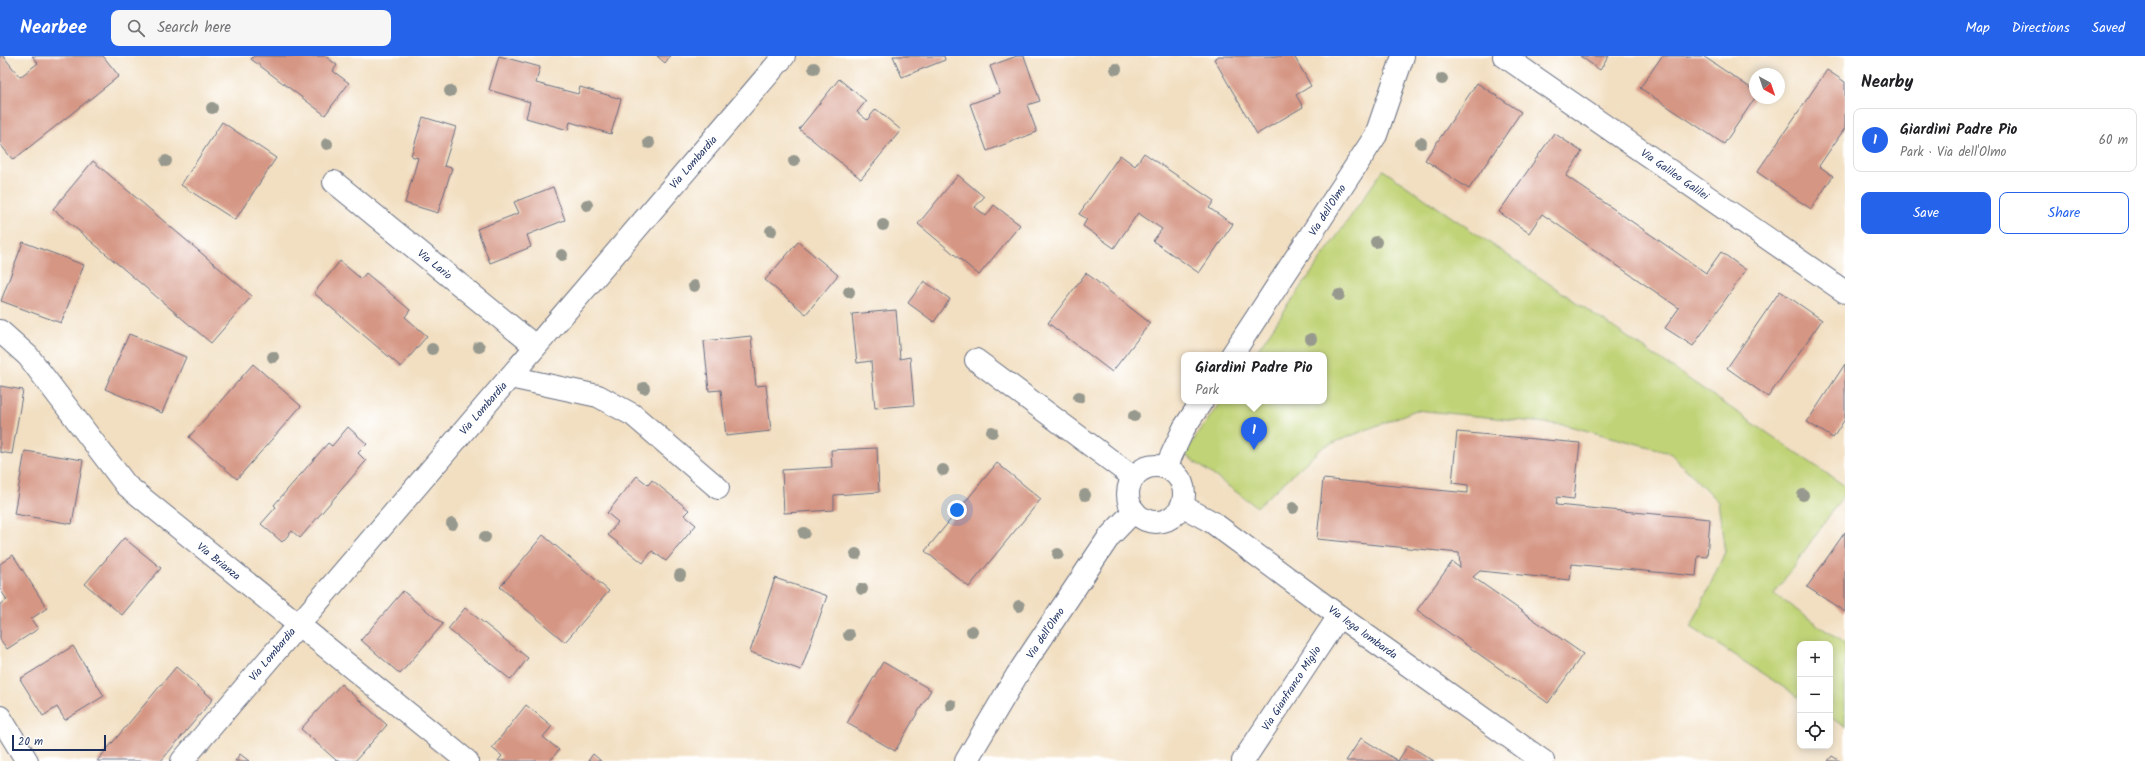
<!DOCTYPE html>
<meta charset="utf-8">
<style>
body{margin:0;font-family:Kalam,sans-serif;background:#f6f6f6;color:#202124}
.controls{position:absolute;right:12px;bottom:12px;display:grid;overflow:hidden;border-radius:8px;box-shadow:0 2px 10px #0003}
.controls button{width:36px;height:36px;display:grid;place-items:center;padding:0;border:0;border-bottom:1px solid #e0e0e0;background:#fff;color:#202124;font:20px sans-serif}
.compass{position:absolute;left:1749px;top:12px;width:36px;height:36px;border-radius:50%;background:#fff;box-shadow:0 2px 10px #0003;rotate:140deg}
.scale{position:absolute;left:12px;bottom:10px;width:94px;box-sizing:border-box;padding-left:4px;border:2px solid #1b2f5e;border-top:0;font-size:11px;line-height:14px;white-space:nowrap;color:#1b2f5e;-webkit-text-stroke:3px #fff;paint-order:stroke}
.you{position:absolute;left:957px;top:454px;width:14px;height:14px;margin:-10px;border:3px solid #fff;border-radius:50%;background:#1a73e8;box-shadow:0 0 0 6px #1a73e833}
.badge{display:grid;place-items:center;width:26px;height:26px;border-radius:50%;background:#2563eb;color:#fff;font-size:13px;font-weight:700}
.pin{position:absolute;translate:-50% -33px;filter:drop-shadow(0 1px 2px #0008)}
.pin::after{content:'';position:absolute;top:21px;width:14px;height:12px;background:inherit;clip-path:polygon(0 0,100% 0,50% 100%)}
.popup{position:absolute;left:1181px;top:296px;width:146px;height:52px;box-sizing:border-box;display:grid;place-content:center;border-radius:8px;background:#fff;filter:drop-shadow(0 1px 3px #0005);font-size:13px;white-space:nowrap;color:#757577}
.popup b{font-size:15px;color:#202124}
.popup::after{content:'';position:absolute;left:50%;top:100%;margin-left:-8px;border:8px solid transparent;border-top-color:#fff}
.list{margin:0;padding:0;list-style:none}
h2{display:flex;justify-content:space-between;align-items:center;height:52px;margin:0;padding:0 16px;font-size:17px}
h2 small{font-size:13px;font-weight:400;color:#757577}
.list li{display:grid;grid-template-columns:26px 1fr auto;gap:12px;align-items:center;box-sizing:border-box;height:64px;margin:0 8px 8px;padding:0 8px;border:1px solid #e0e0e0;border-radius:8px}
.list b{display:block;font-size:15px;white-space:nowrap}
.list p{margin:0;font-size:13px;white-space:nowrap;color:#757577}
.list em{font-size:13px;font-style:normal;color:#757577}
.actions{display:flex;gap:8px;padding:12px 16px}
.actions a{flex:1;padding:9px 0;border:1px solid #2563eb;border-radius:8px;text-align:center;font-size:14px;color:#2563eb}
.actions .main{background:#2563eb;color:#fff}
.icon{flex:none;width:22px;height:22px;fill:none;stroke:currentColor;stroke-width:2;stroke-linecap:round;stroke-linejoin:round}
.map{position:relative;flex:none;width:1845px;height:705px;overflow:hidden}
header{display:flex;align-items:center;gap:24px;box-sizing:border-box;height:56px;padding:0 20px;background:#2563eb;color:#fff}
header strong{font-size:19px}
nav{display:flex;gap:22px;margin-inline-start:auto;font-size:14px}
.search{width:280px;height:36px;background:#f6f6f6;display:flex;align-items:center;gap:10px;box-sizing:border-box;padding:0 14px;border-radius:8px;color:#757577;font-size:15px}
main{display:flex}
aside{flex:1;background:#fff}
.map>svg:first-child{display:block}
</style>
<header>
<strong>Nearbee</strong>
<div class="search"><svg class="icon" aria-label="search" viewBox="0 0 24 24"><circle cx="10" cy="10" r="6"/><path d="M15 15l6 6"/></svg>Search here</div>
<nav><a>Map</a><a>Directions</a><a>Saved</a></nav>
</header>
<main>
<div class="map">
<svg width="1845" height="705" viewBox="0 0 1845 705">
<rect width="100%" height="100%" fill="#fff"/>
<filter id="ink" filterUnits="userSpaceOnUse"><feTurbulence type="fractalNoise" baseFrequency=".025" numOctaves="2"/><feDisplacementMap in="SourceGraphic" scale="8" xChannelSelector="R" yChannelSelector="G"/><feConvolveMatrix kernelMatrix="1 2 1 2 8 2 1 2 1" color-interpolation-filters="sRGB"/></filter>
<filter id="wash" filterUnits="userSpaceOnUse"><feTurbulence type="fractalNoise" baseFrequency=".012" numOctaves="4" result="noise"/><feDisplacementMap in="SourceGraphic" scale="16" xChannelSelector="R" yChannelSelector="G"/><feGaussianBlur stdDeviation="0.9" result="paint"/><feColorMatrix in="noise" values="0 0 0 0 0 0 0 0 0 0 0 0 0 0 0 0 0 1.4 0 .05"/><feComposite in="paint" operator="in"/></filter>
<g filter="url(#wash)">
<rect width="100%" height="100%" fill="#f2dfc1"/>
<polygon fill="#c0d376" stroke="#6e816a" points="1383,114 1845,430 1845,437 1774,538 1845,588 1845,671 1830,661 1830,588 1800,588 1800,642 1691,571 1725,496 1718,446 1669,396 1565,369 1416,354 1323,391 1257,451 1184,398 1221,345 1324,345 1324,299 1254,299"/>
<g id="blocks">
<g fill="#d59684">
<polygon points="0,0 3,0 20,21 38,7 32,0 103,0 119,20 13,104 0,88"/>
<polygon points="254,0 325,0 337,9 333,15 349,27 325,59 251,3"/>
<polygon points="499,0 540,11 536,27 578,38 580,31 621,43 611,78 570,66 568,74 526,62 530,46 489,34"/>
<polygon points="657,0 670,0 665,7"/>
<polygon points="893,0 944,0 945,4 902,21"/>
<polygon points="1017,0 1024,0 1040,45 1027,49 1037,76 987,95 970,48 1000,37 990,10"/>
<polygon points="1219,0 1294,0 1311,30 1296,39 1303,51 1257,78 1214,3"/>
<polygon points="1580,0 1609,0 1600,14"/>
<polygon points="1662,0 1703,0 1755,35 1755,42 1724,88 1640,32"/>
<polygon points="1827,14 1845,26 1845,72 1819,110 1833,120 1811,153 1757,116"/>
<polygon points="839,23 866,45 857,56 867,64 876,53 901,74 861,123 799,73"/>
<polygon points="1477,27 1521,56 1469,133 1425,104"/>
<polygon points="423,61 456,71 444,110 452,112 438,157 405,147 418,102 411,100"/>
<polygon points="222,66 276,102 235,164 181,129"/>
<polygon points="1554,77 1582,96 1566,120 1706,217 1721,196 1746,214 1693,290 1665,272 1679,252 1542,158 1529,177 1499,156"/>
<polygon points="1144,97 1214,145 1209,152 1233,168 1199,217 1153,185 1162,173 1138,157 1114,192 1083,170 1087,163 1079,158 1120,99 1135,110"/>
<polygon points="93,105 252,240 211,287 53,153"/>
<polygon points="958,119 984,141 975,151 986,160 994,149 1020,169 979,219 918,168"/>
<polygon points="553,131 565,164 527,179 531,191 490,207 477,173 519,157 514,146"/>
<polygon points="23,186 84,209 61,267 1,245"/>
<polygon points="798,186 838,219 806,258 765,224"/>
<polygon points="340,205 361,223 366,217 410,254 405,261 427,280 401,311 314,237"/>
<polygon points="1086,217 1150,267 1112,316 1048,267"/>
<polygon points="924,225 950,243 934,266 908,247"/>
<polygon points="1780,235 1822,264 1768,341 1727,312"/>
<polygon points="896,254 900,303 910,301 914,349 875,352 871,305 857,307 852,258"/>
<polygon points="129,278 186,301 162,357 105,333"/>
<polygon points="751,280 756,330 766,329 771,375 726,380 721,334 709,335 704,285"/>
<polygon points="253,308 301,350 237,423 189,381"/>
<polygon points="1845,308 1845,363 1833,382 1807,366"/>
<polygon points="0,330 23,334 12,398 0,396"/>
<polygon points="348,371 367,388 358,397 366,405 300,482 292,475 282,486 261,468 276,451 274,449 328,387 332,390"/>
<polygon points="1457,376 1580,387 1574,443 1557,441 1556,449 1710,463 1707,501 1698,500 1696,520 1572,508 1570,524 1480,515 1473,521 1583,598 1548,647 1417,554 1452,506 1460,512 1459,497 1317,483 1323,423 1468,437 1468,429 1452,427"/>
<polygon points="877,392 879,436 834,439 834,454 784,457 782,414 832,411 831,394"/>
<polygon points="25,395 83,404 72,468 14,458"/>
<polygon points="997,407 1041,443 969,531 925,495"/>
<polygon points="637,420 648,429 652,424 689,454 684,459 696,469 666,505 652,495 643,507 608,479 618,466 607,457"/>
<polygon points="1845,476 1845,556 1807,531"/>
<polygon points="543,479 609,535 565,586 500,531"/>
<polygon points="124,482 161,512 122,559 85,528"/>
<polygon points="13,499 47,552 31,563 38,573 7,593 0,583 0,548 7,544 0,533 0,508"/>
<polygon points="775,522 827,540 801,614 750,596"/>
<polygon points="403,535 443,568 400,618 361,584"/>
<polygon points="465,552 528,602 511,624 448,573"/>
<polygon points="73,590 104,640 65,664 57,651 43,660 20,623"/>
<polygon points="883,606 931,634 895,695 847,667"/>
<polygon points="176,611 213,643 161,705 97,705"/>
<polygon points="341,628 387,669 355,705 337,705 301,673"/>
<polygon points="526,649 552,670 543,681 559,694 550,705 498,705 502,700 492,692"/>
<polygon points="1361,682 1398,705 1408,689 1434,705 1346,705"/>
<polygon points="240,698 249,705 235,705"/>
<polygon points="593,698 601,705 588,705"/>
<polygon points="1832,700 1840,705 1828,705"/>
</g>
</g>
</g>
<g filter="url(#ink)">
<use href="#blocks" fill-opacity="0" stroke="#666d81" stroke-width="1"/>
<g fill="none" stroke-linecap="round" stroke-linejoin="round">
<defs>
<g id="street">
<polyline points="1504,0 1845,236"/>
<polyline points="334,126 535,290"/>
<polyline points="0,275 28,300 126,429 467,705"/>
<polyline points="1232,299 1376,79 1403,0"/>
<polyline points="976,304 1133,421"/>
<polyline points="510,321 598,340 633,359 718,432"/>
<circle cx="1156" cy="438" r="28"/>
<polyline points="1166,411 1184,372 1202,345"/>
<polyline points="1182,450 1212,466 1339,560 1543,705"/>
<polyline points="0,661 27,705"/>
<polyline points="182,705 784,0"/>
<polyline points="966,705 1017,619 1109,481 1134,455"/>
<polyline points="1243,705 1339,560"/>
</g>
</defs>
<use href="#street" stroke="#666d81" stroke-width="24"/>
<use href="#street" stroke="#fff" stroke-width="22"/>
</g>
<g fill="#97998e">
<circle cx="814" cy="12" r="6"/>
<circle cx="1116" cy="13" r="6"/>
<circle cx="1442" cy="23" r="6"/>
<circle cx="450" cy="35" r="6"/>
<circle cx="212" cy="52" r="6"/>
<circle cx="649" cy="87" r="6"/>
<circle cx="1421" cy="87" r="6"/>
<circle cx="327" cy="88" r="6"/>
<circle cx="166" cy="105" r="6"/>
<circle cx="794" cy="105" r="6"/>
<circle cx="587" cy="149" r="6"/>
<circle cx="883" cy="169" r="6"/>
<circle cx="771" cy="175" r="6"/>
<circle cx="1376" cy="186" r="6"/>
<circle cx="562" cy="199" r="6"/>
<circle cx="694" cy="230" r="6"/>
<circle cx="849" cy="236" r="6"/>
<circle cx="1339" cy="239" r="6"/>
<circle cx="1311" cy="283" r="6"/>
<circle cx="479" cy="291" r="6"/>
<circle cx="432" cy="293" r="6"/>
<circle cx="273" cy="301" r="6"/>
<circle cx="644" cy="332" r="6"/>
<circle cx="1079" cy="341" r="6"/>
<circle cx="1134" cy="360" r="6"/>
<circle cx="992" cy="376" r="6"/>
<circle cx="943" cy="414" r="6"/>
<circle cx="1085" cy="439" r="6"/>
<circle cx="1803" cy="439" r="6"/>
<circle cx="1293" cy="452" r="6"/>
<circle cx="452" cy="468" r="6"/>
<circle cx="804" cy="477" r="6"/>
<circle cx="485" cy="481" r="6"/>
<circle cx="856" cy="498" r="6"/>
<circle cx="1058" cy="498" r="6"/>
<circle cx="680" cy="519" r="6"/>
<circle cx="862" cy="533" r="6"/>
<circle cx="1019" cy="550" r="6"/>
<circle cx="972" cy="575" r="6"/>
<circle cx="849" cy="579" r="6"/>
<circle cx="951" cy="649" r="6"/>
</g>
</g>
<g text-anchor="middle" stroke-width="3" stroke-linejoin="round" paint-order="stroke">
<g font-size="11" fill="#1b2f5e" stroke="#fff">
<text transform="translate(693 106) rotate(-49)" y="4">Via Lombardia</text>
<text transform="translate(1675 118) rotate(35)" y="4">Via Galileo Galilei</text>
<text transform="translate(1327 154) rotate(-57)" y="4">Via dell'Olmo</text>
<text transform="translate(435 208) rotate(39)" y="4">Via Lario</text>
<text transform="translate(483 352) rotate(-49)" y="4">Via Lombardia</text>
<text transform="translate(219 505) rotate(39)" y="4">Via Brianza</text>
<text transform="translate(1363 576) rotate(36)" y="4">Via lega lombarda</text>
<text transform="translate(1045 577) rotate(-56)" y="4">Via dell'Olmo</text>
<text transform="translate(272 598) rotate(-50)" y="4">Via Lombardia</text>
<text transform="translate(1291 632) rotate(-57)" y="4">Via Gianfranco Miglio</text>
</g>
</g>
</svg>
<div class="controls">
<button>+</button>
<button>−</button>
<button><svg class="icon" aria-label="locate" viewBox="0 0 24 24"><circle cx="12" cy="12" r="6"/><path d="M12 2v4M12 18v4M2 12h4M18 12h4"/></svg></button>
</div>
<svg class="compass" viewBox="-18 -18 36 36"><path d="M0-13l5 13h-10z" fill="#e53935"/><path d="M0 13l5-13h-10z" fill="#757577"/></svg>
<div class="scale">20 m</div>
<div class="you"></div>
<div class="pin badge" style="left:1254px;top:394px">1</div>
<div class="popup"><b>Giardini Padre Pio</b>Park</div>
</div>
<aside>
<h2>Nearby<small></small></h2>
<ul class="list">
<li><span class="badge">1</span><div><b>Giardini Padre Pio</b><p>Park · Via dell'Olmo</p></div><em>60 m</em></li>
</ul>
<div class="actions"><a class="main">Save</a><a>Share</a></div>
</aside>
</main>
